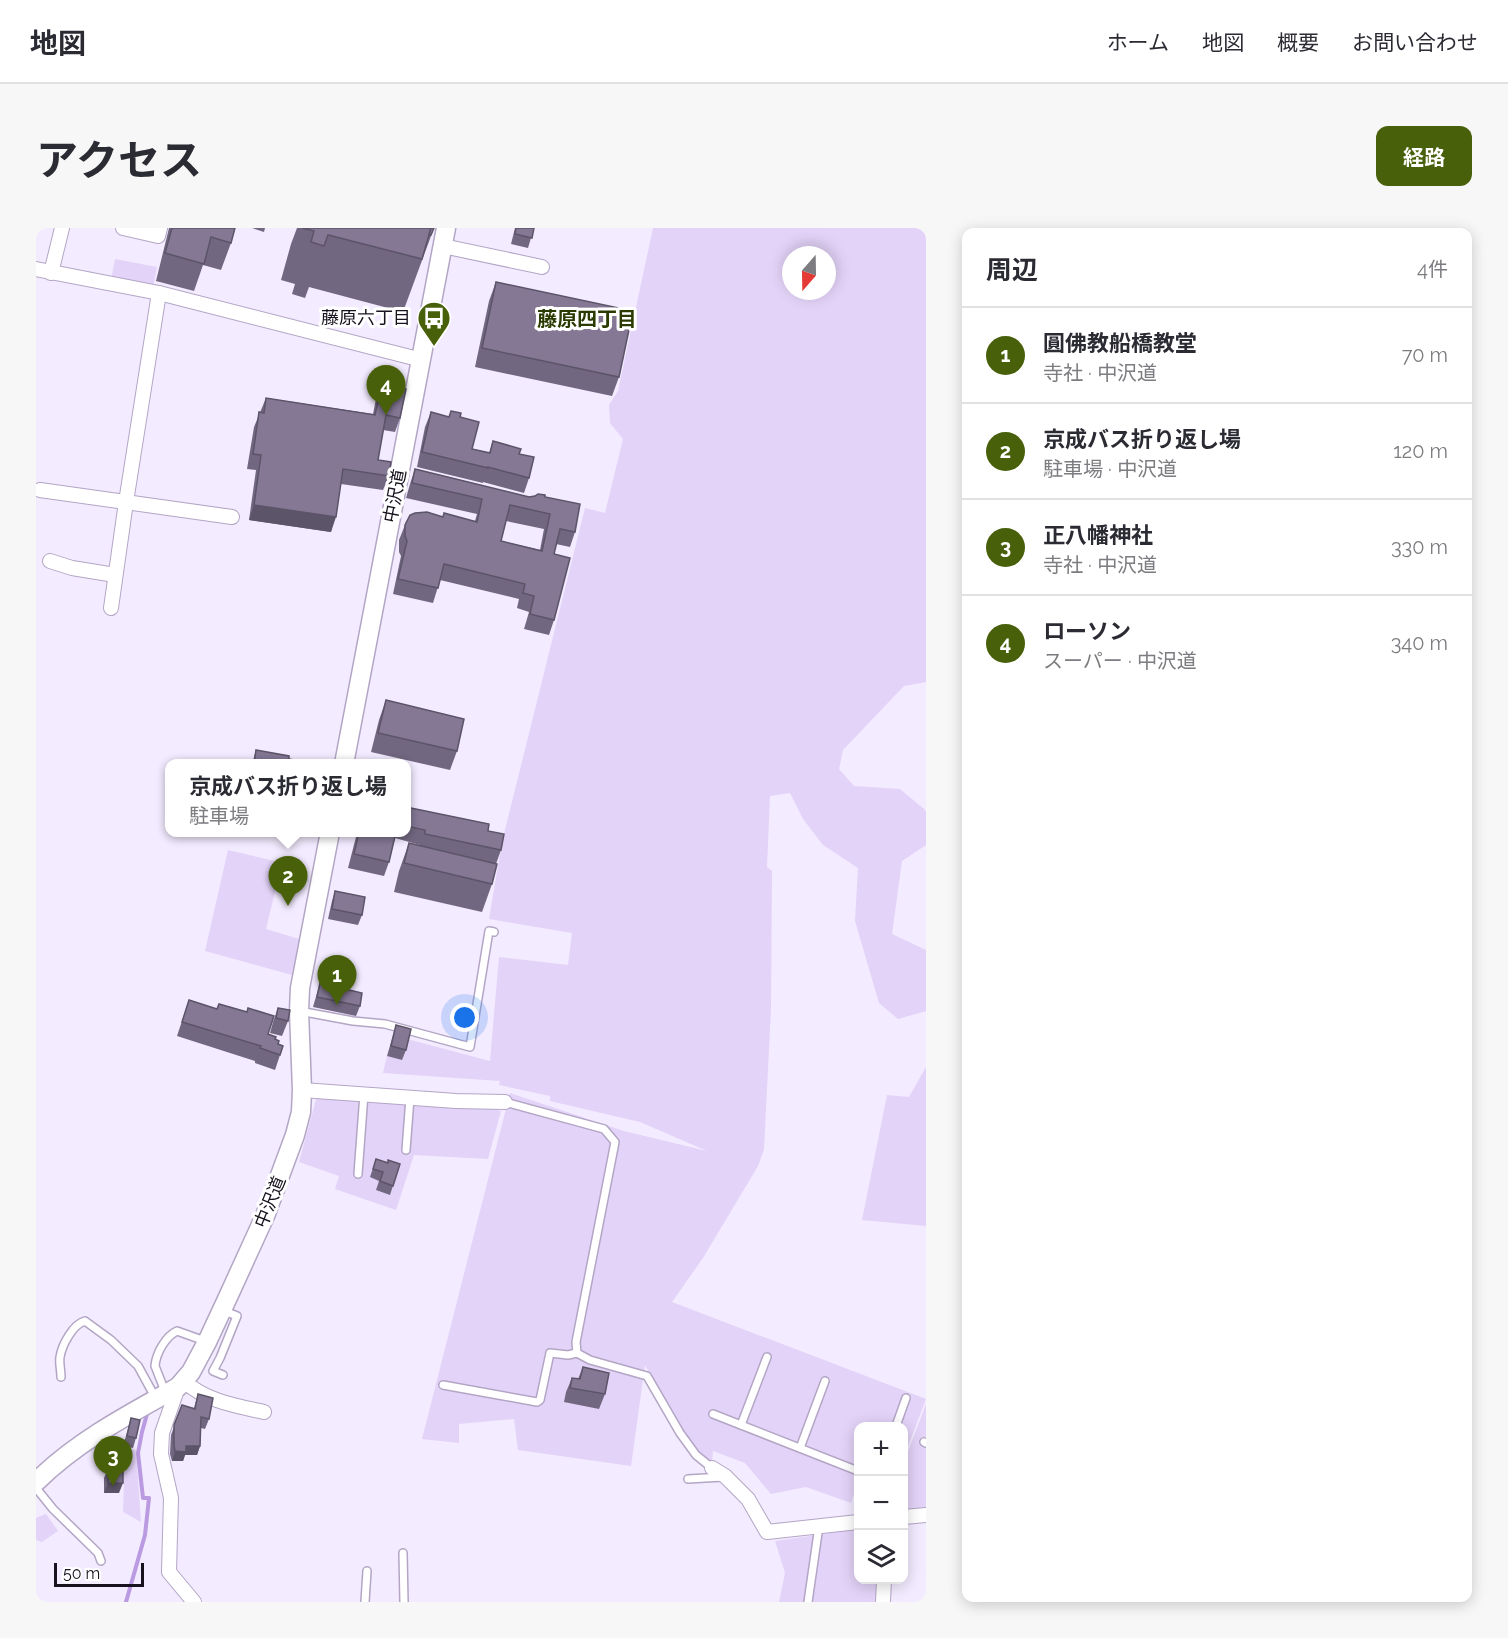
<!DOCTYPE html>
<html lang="ja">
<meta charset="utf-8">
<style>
body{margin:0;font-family:Raleway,"Noto Sans JP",sans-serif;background:#f7f7f7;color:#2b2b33}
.controls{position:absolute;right:18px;bottom:18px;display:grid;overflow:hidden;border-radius:12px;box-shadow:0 3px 15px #0003}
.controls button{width:54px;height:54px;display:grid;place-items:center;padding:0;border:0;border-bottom:2px solid #e1e1e2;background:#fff;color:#2b2b33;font:30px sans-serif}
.compass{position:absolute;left:746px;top:18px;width:54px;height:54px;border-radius:50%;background:#fff;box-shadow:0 3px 15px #0003;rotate:200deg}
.scale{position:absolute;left:18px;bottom:15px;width:90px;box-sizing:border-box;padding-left:6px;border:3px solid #17121d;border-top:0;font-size:16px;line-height:21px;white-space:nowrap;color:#17121d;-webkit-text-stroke:4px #fff;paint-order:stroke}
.you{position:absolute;left:429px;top:790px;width:21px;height:21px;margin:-15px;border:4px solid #fff;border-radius:50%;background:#1a73e8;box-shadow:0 0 0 9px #1a73e833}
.badge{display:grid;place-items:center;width:39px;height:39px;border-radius:50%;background:#49600b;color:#fff;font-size:20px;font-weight:700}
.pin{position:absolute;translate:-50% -50px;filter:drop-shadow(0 2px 3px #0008)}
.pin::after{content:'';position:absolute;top:32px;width:21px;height:18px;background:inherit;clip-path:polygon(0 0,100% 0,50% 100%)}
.popup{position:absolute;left:129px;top:531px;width:246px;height:78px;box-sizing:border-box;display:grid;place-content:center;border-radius:12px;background:#fff;filter:drop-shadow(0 2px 4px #0005);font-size:20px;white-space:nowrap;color:#7c7c81}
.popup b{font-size:22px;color:#2b2b33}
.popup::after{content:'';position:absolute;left:50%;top:100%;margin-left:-12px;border:12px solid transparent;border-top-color:#fff}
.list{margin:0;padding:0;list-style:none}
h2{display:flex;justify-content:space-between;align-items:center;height:78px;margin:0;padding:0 24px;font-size:26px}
h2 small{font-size:20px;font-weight:400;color:#7c7c81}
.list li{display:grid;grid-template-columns:39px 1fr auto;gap:18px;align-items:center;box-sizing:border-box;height:96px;padding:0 24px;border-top:2px solid #e1e1e2}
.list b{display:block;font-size:22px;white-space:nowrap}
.list p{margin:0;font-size:20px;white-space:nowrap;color:#7c7c81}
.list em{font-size:20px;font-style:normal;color:#7c7c81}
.icon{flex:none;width:33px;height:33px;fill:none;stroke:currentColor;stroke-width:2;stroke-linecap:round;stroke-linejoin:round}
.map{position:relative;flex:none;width:890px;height:1374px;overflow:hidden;border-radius:12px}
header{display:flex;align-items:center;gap:36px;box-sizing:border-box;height:84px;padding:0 30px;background:#fff;border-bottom:2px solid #e1e1e2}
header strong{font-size:28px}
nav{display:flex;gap:33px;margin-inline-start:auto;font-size:21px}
.intro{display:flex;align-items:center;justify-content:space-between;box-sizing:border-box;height:144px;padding:0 36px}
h1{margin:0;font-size:42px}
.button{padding:15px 27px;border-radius:12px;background:#49600b;color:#fff;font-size:21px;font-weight:700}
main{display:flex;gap:36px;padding:0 36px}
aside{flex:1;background:#fff;border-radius:12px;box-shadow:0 3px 15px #0003}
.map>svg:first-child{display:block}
</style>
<header>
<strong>地図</strong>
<nav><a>ホーム</a><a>地図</a><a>概要</a><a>お問い合わせ</a></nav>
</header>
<div class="intro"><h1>アクセス</h1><a class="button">経路</a></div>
<main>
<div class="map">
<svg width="890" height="1374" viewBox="0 0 890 1374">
<rect width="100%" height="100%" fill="#f3ebff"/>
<g fill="#e3d3f8" fill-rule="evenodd">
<path d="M617 0H890V454L868 458 807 522 803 541 818 558 864 561 888 581 890 584V617L866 633 856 706 890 722V783L862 791 843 775 819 693 822 640 787 617 767 591 754 565 734 568 731 639 736 643 735 781 728 921 722 938 667 1030 636 1074 890 1171 868 1229V1198H822V1253L815 1275 770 1259 735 1266 709 1235 677 1223 676 1234C643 1211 628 1171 609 1137L595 1238 482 1222 478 1191 423 1196V1215L386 1211 474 865 588 903 671 923 604 894 514 873V868L463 857 464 853 347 845 351 828 366 831 371 811 454 833 463 729 532 737 536 705 453 691 466 614 549 280 569 285 587 211 574 195 573 177 582 163ZM755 27H791V63H755Z"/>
<polygon points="79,31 121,39 117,60 75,52"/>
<polygon points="192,622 264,639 274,654 255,649 257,642 245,639 230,701 263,711 256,747 169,723"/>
<polygon points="890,839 890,998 826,992 851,867 873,869"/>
<polygon points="281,868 454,880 465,883 452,931 378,927 360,982 299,961 303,948 263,934"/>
<polygon points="890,1176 890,1282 868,1284 868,1234"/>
<polygon points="89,1221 100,1222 105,1294 87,1284"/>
<polygon points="10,1286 22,1303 6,1314 0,1312 0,1290"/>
<polygon points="822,1301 822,1352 841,1352 840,1374 743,1374 749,1345 739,1313"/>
</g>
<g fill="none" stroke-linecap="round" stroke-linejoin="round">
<polyline stroke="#ba9ae1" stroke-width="4" points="90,1374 109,1307 113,1270 107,1270 102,1225 106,1204 111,1186"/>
<defs>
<g id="service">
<polyline points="263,783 317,793 349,796 434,819 453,703 458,704"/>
<polyline points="469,874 568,901 579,914 540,1114 541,1125 554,1132 611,1148 644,1205 660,1227 676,1240"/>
<polyline points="370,922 374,870"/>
<polyline points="322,946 328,866"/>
<polyline points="186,1082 201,1088 184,1130 177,1143 187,1147"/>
<path d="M25 1149C25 1142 23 1135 24 1129 26 1117 37 1096 49 1093L75 1112 102 1138 119 1169"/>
<polyline points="407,1157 501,1174 504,1172 514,1125 532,1127 541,1125"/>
<path d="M130 1166 119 1138C120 1125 130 1108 141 1103L169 1113"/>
<polyline points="677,1186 822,1243"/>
<polyline points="705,1197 731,1129"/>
<polyline points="860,1198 870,1170"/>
<polyline points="888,1214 890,1215"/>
<polyline points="764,1220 789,1153"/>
<polyline points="652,1251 687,1249"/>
<polyline points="0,1260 17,1281 62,1325 65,1333"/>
<polyline points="367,1325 368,1374"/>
<polyline points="329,1374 331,1343"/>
<polyline points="772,1374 783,1298"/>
</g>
<g id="minor">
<polyline points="87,0 122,8 124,0"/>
<polyline points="407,18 506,39"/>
<polyline points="0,41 123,65 386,132"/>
<polyline points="15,45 26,0"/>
<polyline points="4,262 196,289"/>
<polyline points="14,333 36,340 79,347"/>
<polyline points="75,380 90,274 123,65"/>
<polyline points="266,862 420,873 469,874"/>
<path d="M148 1153C169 1173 201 1178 228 1184"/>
<polyline points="142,1159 126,1205 125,1226 135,1270 133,1344 158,1374"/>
<polyline points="676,1240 689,1248 712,1271 731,1304 822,1294"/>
<polyline points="868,1289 890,1287"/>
<polyline points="847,1374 848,1352"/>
</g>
<g id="tertiary">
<polyline points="308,536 410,0"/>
<path d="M0 1254C40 1214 93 1186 142 1159L155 1144 171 1114 192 1069 229 988 259 907 265 884 266 862 263 783 264 760 294 604"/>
</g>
</defs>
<use href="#service" stroke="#b3a6c5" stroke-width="10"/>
<use href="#minor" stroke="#b3a6c5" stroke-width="16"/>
<use href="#tertiary" stroke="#b3a6c5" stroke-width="21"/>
<use href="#service" stroke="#fff" stroke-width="7"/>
<use href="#minor" stroke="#fff" stroke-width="14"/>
<use href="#tertiary" stroke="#fff" stroke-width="18"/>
</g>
<g fill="#726780" fill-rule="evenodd">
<polygon points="133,0 199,0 195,15 185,42 167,37 158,63 120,53"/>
<polygon points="216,0 229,0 228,4"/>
<polygon points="261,0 398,0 367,84 273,59 269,70 256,66 259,56 245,52 255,16"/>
<polygon points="479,0 498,0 492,20 475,16"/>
<polygon points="460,54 583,149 576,168 439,139 453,73"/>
<polygon points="346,156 364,190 359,204 347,202 342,232 353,248 347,262 305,256 295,304 213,292 220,242 211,241 218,199 230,170 337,186 340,171"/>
<polygon points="415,183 424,189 436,221 453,225 457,213 483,226 493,250 488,265 447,254 447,255 381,239 389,199 395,184 413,189"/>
<path d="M379 241 493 269H509L539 304 534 319 520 316 518 326V392L513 407 488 401 493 384 481 380 483 371 404 352 397 375 357 366 365 328 363 324V312L369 297 406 289 439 293 441 286 370 270 374 256ZM470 293 508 301 504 322 465 313Z"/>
<polygon points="350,472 421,523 414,542 335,524 343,492"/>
<polygon points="220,522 253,531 278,536 216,536"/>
<polygon points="370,579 452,603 465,622 460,636 456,656 446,684 358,664 363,643 373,615 384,618 384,617 359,610 353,634 348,648 312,640 321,605 370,604"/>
<polygon points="299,663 326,687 322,697 292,691 296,673"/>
<polygon points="284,755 324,778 320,788 277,779 281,765"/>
<polygon points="153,772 232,806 239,811 242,816 247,818 239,842 219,835 219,833 141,808"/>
<polygon points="242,780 252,793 246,808 234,805 237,794"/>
<polygon points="360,797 370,822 366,832 351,828"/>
<polygon points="340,931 352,935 364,936 354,967 340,962 343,953 334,949"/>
<polygon points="547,1139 569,1166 563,1181 528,1174 530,1164 536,1150 542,1151"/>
<polygon points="162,1166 173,1191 169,1201 165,1200 164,1218 161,1227 149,1227 147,1233 136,1233 134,1226 135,1207 146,1177 158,1180"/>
<polygon points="95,1190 100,1210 97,1220 87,1218"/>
<polygon points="72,1241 83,1265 68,1265 68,1250"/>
</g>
<g fill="#5c5468">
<polygon points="218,277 300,289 295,304 213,292"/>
<polygon points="150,1218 164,1218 161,1227 149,1227 147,1233 136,1233 139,1223"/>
<polygon points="72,1255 87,1255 83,1265 68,1265"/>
</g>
<g fill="#847895" stroke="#5c5468" stroke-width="1.5" fill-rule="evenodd">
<polygon points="136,0 199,0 195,15 175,9 168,36 129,25"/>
<polygon points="266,0 395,0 386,31 292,7 288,18 275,14 278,3"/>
<polygon points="395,0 398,0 395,7 393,7"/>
<polygon points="480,0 498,0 496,10 479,6"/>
<polygon points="460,54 597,83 583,149 446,120"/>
<polygon points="346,156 370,161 364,190 350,187 342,232 355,234 353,248 307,241 300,289 218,277 225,227 217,226 223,184 228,185 230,170 339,187"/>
<polygon points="415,183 425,185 424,189 443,194 436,221 454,225 457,213 485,221 483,226 498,229 493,250 452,239 452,240 386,224 395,184 413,189"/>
<path d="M379 241 493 269 499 268 502 266 509 267V269L544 276 539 304 524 301 518 326 534 330 518 392 494 386 498 368 487 365 489 356 408 336 402 360 362 351 371 313 369 308V297L374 287 379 285 391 284 407 289 408 285 441 294 446 271 376 255ZM474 277 514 286 506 323 465 313Z"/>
<polygon points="350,472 428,491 421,523 342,505"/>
<polygon points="220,522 253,528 253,531 278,536 218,536"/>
<polygon points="370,579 453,596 452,603 468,606 465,622 389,606 389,602 370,598"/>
<polygon points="323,604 360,604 353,634 318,626"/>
<polygon points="373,615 461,636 456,656 368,635"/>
<polygon points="299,663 329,669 326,687 296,681"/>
<polygon points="284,755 326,765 324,778 281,769"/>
<polygon points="153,772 181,781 183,776 211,784 212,780 238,788 232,806 240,809 239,811 243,813 242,816 247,818 244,827 224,820 225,818 146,794"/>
<polygon points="242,780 254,782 252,793 240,790"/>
<polygon points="360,797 375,801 370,822 355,818"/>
<polygon points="340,931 352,935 352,932 364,936 357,958 344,953 347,944 337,941"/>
<polygon points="547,1139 573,1145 569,1166 534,1160 536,1150 544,1151"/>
<polygon points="162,1166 177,1170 173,1191 165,1189 164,1218 150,1218 150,1224 139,1223 138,1217 138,1197 146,1177 159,1181"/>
<polygon points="95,1190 104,1192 100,1210 91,1208"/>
<rect x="72" y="1241" width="15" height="14"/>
</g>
<defs>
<symbol id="bus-pin" viewBox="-11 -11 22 30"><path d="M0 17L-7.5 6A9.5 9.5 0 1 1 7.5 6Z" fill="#49600b" stroke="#fff"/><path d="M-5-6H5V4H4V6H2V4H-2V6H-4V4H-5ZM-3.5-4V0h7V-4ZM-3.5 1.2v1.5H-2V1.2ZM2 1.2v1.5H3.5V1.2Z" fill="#fff"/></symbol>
</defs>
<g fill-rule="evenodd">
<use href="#bus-pin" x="379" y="71" width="38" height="52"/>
</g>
<g text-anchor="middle" stroke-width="6" stroke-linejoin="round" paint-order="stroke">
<g font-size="18" fill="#17121d" stroke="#fff" text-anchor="end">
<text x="375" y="96">藤原六丁目</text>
</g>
<g font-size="18" fill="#17121d" stroke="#fff">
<text transform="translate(359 268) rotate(-79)" y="6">中沢道</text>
<text transform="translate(234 974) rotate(-68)" y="6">中沢道</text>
</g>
<g font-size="20" font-weight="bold" fill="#2a3a00" stroke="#fff">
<text x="551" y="98">藤原四丁目</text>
</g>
</g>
</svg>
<div class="controls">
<button>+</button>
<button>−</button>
<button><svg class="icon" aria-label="layers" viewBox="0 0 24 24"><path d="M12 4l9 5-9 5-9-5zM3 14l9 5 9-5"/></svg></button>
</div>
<svg class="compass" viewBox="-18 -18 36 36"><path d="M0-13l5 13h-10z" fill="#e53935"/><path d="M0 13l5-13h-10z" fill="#7c7c81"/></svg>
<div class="scale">50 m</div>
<div class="you"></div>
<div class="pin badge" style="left:301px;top:777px">1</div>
<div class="pin badge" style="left:252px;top:678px">2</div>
<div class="popup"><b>京成バス折り返し場</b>駐車場</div>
<div class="pin badge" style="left:77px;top:1258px">3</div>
<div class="pin badge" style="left:350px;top:187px">4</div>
</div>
<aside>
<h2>周辺<small>4件</small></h2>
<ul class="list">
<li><span class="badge">1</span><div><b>圓佛教船橋教堂</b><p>寺社 · 中沢道</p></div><em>70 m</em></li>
<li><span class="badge">2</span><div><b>京成バス折り返し場</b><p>駐車場 · 中沢道</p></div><em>120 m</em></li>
<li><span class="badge">3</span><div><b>正八幡神社</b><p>寺社 · 中沢道</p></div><em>330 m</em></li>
<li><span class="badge">4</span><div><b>ローソン</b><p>スーパー · 中沢道</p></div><em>340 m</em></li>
</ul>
</aside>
</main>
